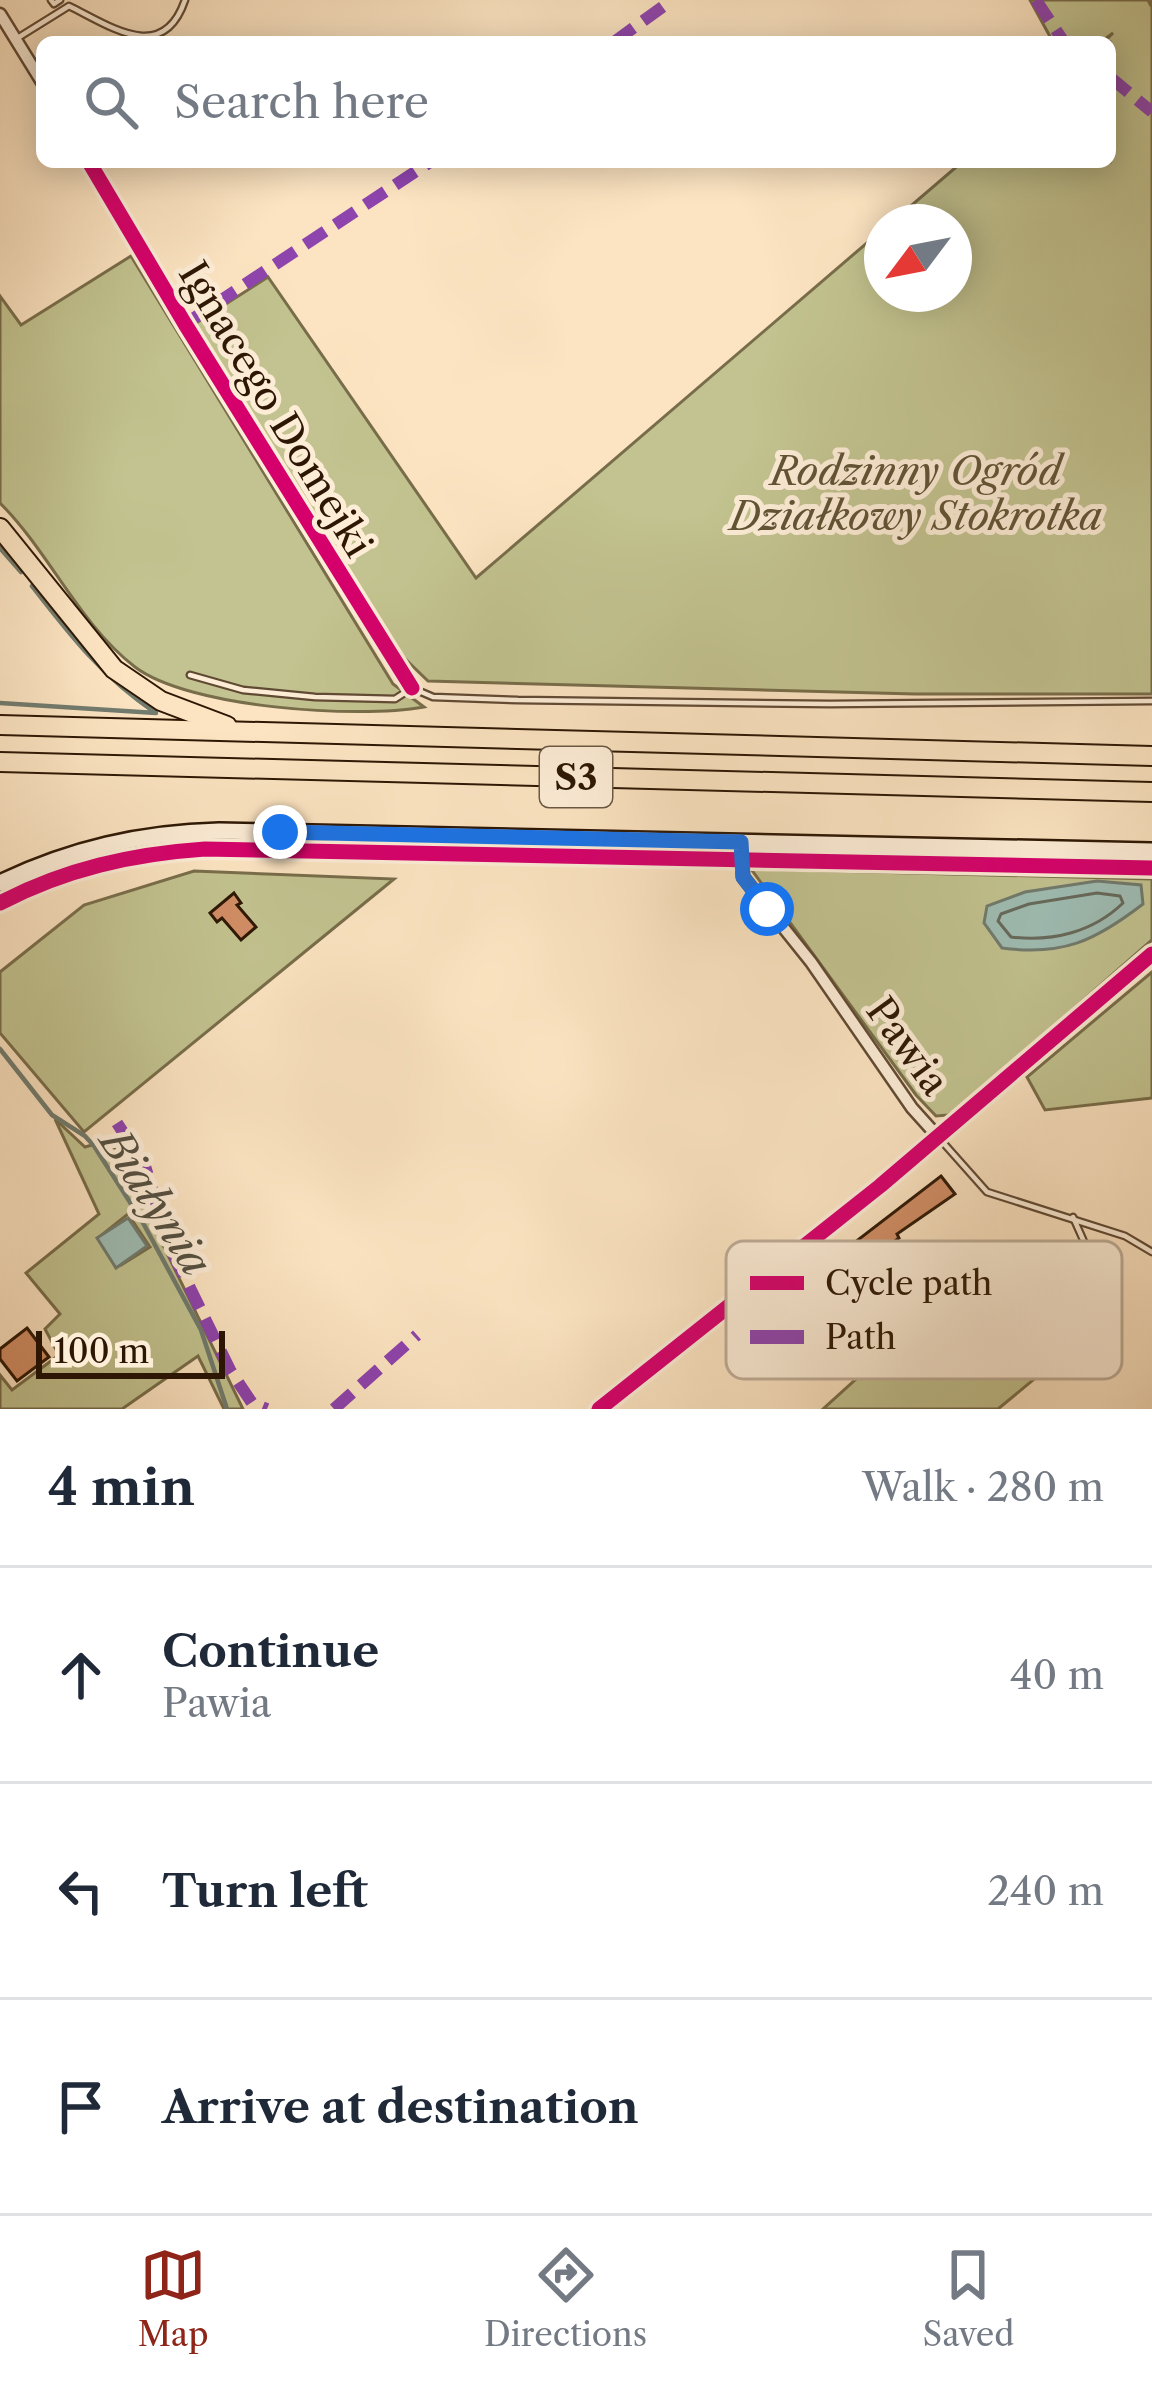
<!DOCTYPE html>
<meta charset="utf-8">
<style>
body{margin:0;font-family:"Libre Caslon Text",serif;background:#f6f6f7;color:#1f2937}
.compass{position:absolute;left:864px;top:204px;width:108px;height:108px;border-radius:50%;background:#fff;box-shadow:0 6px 30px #0003;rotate:238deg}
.scale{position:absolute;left:36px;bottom:30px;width:189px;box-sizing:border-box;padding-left:12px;border:6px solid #2d1704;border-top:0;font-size:33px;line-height:42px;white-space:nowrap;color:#2d1704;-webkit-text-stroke:9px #fdedd7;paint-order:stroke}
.stop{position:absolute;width:36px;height:36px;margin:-27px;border:9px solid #1a73e8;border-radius:50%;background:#fff}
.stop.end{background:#1a73e8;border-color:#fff;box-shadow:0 3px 12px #0008}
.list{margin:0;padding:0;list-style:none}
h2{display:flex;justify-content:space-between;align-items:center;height:156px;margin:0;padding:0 48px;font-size:51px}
h2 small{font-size:39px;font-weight:400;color:#747a83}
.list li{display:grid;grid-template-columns:78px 1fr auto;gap:36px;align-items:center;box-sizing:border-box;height:216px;padding:0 48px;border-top:3px solid #e0e1e3}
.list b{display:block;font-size:45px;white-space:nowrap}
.list p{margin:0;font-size:39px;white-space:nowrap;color:#747a83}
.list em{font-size:39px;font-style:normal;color:#747a83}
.icon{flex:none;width:66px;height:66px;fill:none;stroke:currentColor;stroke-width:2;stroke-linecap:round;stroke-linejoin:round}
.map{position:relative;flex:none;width:1152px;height:1409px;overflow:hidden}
.search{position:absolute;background:#fff;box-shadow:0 6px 30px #0003;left:36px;right:36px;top:36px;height:132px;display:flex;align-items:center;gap:30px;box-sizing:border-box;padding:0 42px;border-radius:18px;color:#747a83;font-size:45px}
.sheet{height:804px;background:#fff}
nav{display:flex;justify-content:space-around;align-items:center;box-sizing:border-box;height:168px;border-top:3px solid #e0e1e3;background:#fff;font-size:33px;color:#747a83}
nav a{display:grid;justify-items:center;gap:6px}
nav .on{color:#8f2418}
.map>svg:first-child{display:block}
</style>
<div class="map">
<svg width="1152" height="1409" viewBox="0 0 1152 1409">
<rect width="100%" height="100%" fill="#fce4c2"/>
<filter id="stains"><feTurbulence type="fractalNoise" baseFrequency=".00167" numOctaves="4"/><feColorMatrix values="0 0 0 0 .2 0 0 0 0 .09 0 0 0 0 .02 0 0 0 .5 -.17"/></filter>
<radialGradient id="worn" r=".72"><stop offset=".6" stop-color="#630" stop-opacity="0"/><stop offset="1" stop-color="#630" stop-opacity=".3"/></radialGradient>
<g fill="#c2c390" stroke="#786d4a" stroke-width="3" fill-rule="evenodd">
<polygon points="1030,0 1148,0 1150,4 1152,0 1152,694 915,694 428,681 394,648 193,325 268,277 476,578 882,230 882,294 954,294 954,222 892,222 962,162 1110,162 1110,42 1104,42 1113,33 1101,42 1053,42"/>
<path d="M131 256 393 684 424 707C358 719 189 708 135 667 79 624 50 553 0 503V296L21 325Z"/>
<polygon points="751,869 1152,879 1152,940 961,1107 948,1115 936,1116 916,1095"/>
<polygon points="194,871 394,879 84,1132 0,1033 0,972 84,905"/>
<polygon points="1152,972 1152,1098 1045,1110 1027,1077"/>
<path d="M55 1119 85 1147 109 1140 143 1195 160 1239 243 1409H224L198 1356 122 1409H0V1375L12 1390 59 1355 45 1329 60 1314 26 1273 99 1214ZM128 1214 150 1247 121 1265 98 1238Z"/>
<polygon points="972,1274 1091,1332 998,1409 823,1409"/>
</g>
<g fill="#9fbeb5" stroke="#717b6e" stroke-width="3">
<path d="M1097 881 1141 885 1143 904C1095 941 1063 956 1002 948L984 923 987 906 1025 892Z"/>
<polygon points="128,1218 147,1246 116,1268 97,1238"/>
</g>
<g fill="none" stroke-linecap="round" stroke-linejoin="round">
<path stroke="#666a5c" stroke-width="3" d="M1097 893 1120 896 1123 903C1093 932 1053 942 1011 937L998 921 1001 914 1029 904Z"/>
<g stroke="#717b6e" stroke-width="4.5">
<polyline points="0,548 21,572"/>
<path d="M0 703 156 713C103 678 70 635 32 586"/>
<polyline points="0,1049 52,1115 85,1136 94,1146 142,1221 201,1330 227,1409"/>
</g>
</g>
<g fill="#d28e66" stroke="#2d1704" stroke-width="3">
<polygon points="234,893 241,903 237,905 256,927 241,940 222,918 217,922 210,913"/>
<polygon points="941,1176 955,1194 897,1234 899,1238 827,1290 800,1318 786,1299 800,1288 798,1286"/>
<polygon points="27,1328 49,1357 17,1381 0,1359 0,1349"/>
</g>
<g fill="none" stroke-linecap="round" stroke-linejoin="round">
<defs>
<g id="lane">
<polyline points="51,0 54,4 60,0"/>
<path d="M16 39 69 6C110 26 163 65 185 0"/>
<polyline points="190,675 243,690 315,697 395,699 412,688 433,697 518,700 830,704 1152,701"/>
<polyline points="939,1138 987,1192 1125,1236 1152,1252"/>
<polyline points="1073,1217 1089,1253 1085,1310"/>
</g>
<g id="street">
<polyline points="0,14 42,82"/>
<polyline points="89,162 185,324 412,688"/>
<polyline points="741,842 743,877 811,962 912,1108 939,1138"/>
<polyline points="599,1409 880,1186 1152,954"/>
</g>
<path id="secondary" d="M0 883C71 849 141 833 219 831L1152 851"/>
<g id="highway">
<polyline points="0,528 114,669 161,701 227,726"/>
<polyline points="0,725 1152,756"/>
<polyline points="0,762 1152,792"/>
</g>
</defs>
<use href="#lane" stroke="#614a34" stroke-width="9"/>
<use href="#street" stroke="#614a34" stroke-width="15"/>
<use href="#secondary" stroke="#2d1704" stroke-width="20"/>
<use href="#highway" stroke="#2d1704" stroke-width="22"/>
<use href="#lane" stroke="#fdedd7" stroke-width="4.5"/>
<use href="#street" stroke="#fdedd7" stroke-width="10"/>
<use href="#secondary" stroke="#fdedd7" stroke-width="15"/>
<use href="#highway" stroke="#fce4c2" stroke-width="18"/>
<g stroke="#8e44ad" stroke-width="12" stroke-dasharray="24 12" stroke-linecap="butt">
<polyline points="1036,0 1064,42"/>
<polyline points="614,42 672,0"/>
<polyline points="1110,77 1152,112"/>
<polyline points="185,324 430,162"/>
<polyline points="117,1123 145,1166 168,1243 230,1370 252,1403 267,1409"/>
<polyline points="334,1409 417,1335"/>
</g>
<defs>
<g id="cycleway">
<polyline points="89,162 185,324 412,688"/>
<path d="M0 903C65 869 132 854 205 849L1152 868"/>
<polyline points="599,1409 880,1186 1152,954"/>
</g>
</defs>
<use href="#cycleway" stroke="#fdedd7" stroke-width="22"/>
<use href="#cycleway" stroke="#d6006c" stroke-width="15"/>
</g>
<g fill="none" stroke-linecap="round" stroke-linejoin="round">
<polyline stroke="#1a73e8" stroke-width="15" points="280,832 741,842 743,877 767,909"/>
</g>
<g text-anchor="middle" stroke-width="10" stroke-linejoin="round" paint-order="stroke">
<rect fill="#fdedd7" stroke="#6b5743" stroke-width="3" x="540" y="747" width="72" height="60" rx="9"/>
<g font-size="36" font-weight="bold" fill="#2d1704">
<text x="576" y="790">S3</text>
</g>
<g font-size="39" fill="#2d1704" stroke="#fdedd7">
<text transform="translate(276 409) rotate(59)" y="14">Ignacego Domejki</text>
<text transform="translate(908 1046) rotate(54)" y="14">Pawia</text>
</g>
<g font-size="39" font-style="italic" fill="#615335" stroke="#fdedd7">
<text x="916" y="485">Rodzinny Ogród<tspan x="916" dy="45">Działkowy Stokrotka</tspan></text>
</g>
<g font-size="42" font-style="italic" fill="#555142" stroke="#fdedd7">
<text transform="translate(156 1202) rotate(57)" y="15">Białynia</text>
</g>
</g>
<rect x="726" y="1241" width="396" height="138" rx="18" fill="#fdedd7" stroke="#bfad98" stroke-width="3"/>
<rect x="750" y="1276" width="54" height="14" fill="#d6006c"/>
<rect x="750" y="1330" width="54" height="14" fill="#8e44ad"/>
<g font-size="33" fill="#2d1704">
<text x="825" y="1295">Cycle path</text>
<text x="825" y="1349">Path</text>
</g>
<rect width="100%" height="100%" filter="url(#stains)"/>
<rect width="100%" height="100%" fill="url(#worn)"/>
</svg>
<svg class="compass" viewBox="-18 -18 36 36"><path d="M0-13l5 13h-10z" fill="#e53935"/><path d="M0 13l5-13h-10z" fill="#747a83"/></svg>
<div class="scale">100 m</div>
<div class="stop" style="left:767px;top:909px"></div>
<div class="stop end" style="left:280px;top:832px"></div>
<div class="search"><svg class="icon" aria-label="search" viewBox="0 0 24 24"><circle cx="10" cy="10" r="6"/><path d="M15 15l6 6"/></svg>Search here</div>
</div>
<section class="sheet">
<h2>4 min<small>Walk · 280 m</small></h2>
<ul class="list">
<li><svg class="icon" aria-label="ahead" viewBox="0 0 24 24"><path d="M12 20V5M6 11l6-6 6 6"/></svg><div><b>Continue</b><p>Pawia</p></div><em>40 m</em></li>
<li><svg class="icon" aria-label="left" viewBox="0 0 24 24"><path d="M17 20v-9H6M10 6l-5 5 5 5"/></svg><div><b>Turn left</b></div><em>240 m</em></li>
<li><svg class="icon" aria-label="arrive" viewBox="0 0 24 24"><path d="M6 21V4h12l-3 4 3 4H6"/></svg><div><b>Arrive at destination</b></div></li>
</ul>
</section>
<nav>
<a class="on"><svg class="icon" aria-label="map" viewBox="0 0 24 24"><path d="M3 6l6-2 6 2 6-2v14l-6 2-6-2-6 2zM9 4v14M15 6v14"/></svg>Map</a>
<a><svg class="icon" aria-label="directions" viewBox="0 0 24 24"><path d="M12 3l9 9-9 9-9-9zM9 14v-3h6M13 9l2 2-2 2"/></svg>Directions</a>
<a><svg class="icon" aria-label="saved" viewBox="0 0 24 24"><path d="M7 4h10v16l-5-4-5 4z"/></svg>Saved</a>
</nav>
